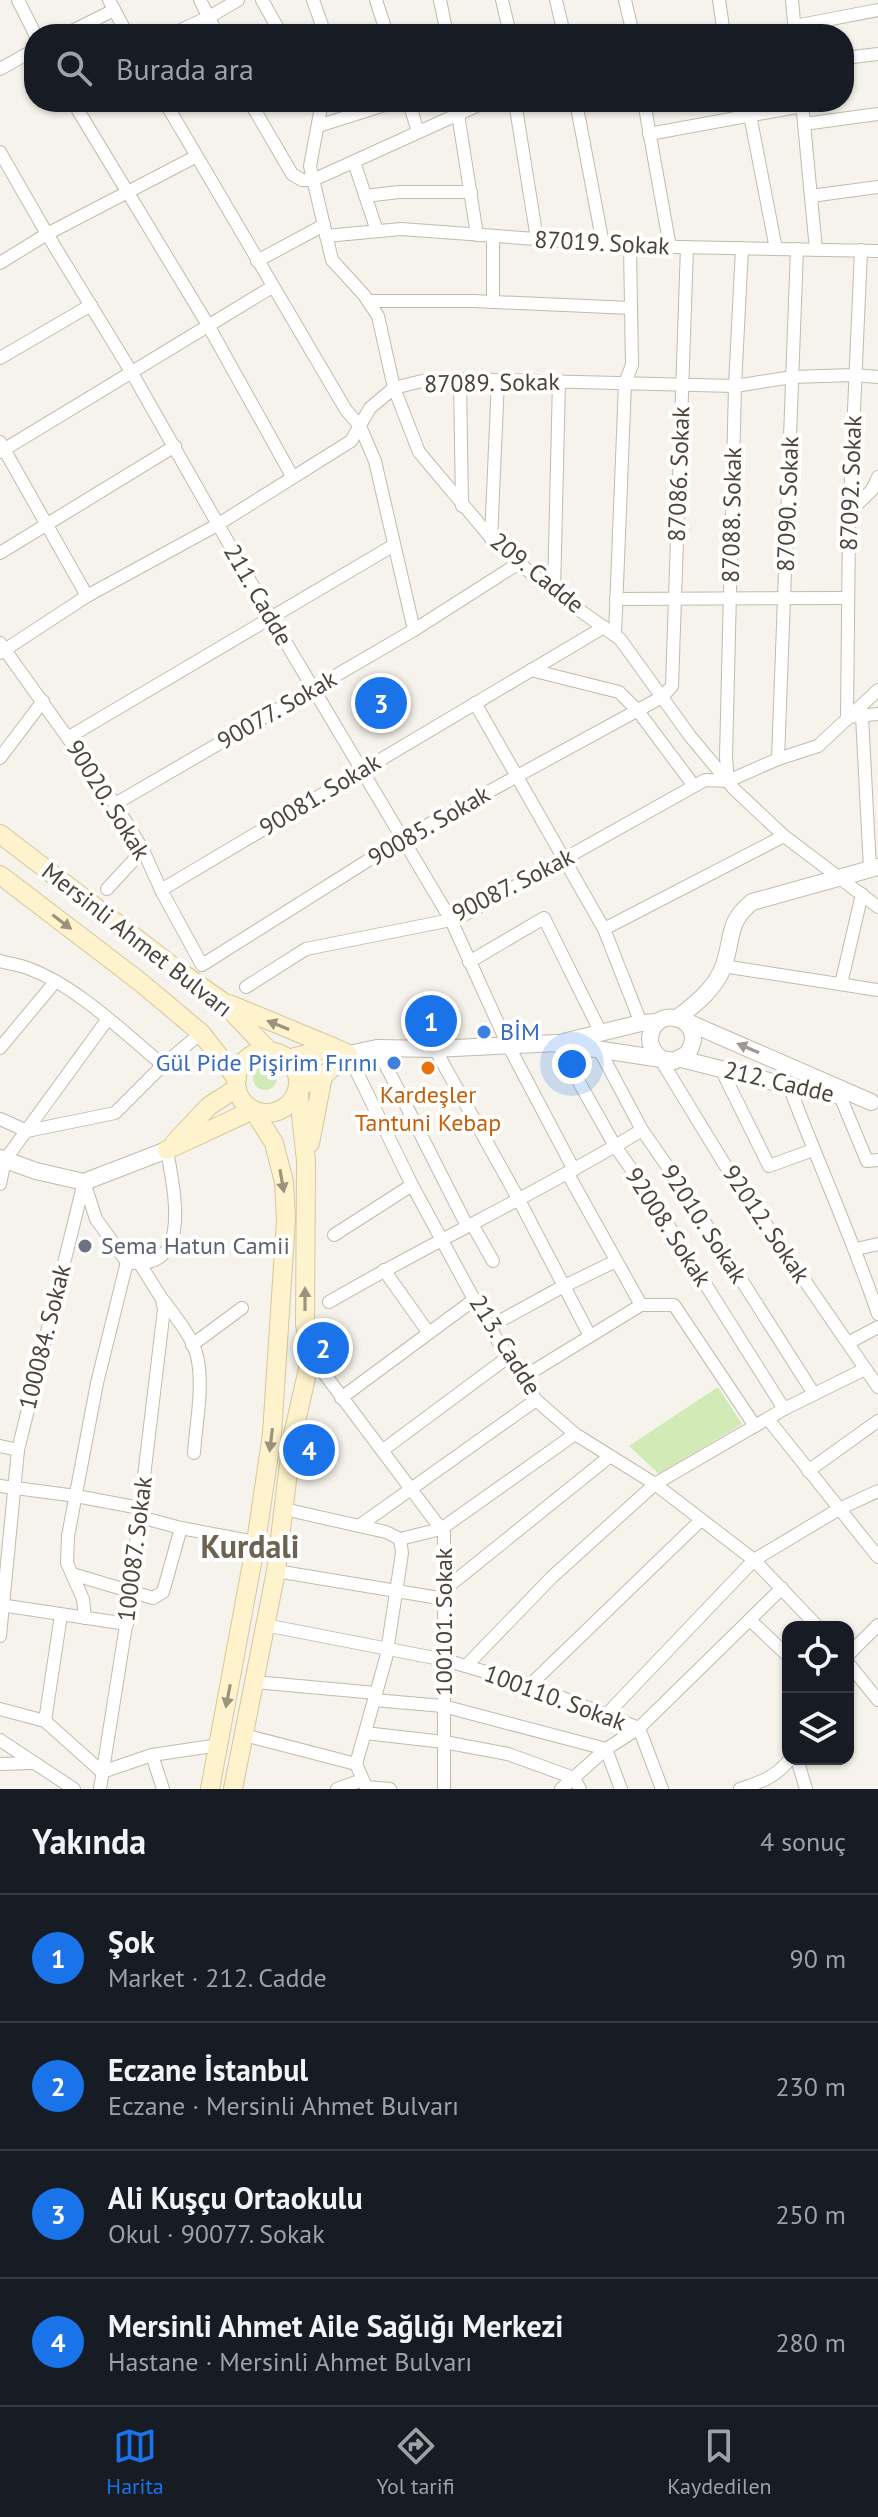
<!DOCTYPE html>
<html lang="tr">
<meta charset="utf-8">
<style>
body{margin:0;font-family:"PT Sans",sans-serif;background:#20242c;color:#f1f3f6}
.controls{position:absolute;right:24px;bottom:24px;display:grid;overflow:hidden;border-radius:16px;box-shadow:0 2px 6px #0004}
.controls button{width:72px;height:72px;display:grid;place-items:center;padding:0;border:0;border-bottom:2px solid #363941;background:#171b24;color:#f1f3f6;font:40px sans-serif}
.you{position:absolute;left:572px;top:1064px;width:28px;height:28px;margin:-20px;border:6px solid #fff;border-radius:50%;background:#1a73e8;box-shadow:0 0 0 12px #1a73e833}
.badge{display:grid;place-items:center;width:52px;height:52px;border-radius:50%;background:#1a73e8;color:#fff;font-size:26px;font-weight:700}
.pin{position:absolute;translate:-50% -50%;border:4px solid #fff;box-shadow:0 2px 8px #0006}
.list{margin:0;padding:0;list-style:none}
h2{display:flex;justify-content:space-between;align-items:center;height:104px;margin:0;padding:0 32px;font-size:34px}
h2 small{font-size:26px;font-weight:400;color:#9ea1a6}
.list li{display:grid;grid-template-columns:52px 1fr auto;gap:24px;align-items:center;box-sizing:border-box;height:128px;padding:0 32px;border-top:2px solid #363941}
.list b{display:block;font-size:30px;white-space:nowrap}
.list p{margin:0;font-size:26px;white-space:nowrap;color:#9ea1a6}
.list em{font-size:26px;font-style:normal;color:#9ea1a6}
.icon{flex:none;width:44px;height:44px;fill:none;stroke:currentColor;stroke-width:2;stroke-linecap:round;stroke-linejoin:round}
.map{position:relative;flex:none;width:878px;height:1789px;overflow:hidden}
.search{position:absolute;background:#171b24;box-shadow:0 2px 6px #0004;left:24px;right:24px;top:24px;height:88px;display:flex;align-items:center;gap:20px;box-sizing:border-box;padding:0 28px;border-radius:32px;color:#9ea1a6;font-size:30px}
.sheet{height:616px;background:#171b24}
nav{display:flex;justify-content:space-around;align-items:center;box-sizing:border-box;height:112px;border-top:2px solid #363941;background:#171b24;font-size:22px;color:#9ea1a6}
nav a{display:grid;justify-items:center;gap:4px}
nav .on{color:#1a73e8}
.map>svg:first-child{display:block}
</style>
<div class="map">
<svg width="878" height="1789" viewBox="0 0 878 1789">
<rect width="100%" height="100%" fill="#f6f3ec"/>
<g fill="#d2eab5">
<circle cx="265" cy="1078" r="12"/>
<polygon points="718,1387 742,1424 659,1474 629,1446"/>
</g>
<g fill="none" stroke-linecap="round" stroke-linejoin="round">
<defs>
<g id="minor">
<polyline points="18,0 35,34"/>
<polyline points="109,0 127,34"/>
<polyline points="200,0 217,34"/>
<polyline points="262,0 281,34"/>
<polyline points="313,0 325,34"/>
<polyline points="376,0 387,34"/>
<polyline points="440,0 447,34"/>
<polyline points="502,0 510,34"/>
<polyline points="556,0 564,34"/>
<polyline points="625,0 633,34"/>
<polyline points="719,0 724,34"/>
<polyline points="792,0 795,33"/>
<polyline points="795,26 878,10"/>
<polyline points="66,34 114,10"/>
<polyline points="172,34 209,17 238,0"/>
<polyline points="844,58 878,54"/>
<polyline points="0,69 34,50"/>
<polyline points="73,102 208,325 292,476"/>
<polyline points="165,102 346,410 360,426 375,461 414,630"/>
<polyline points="250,102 292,174 302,180 313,180 485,102"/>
<polyline points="322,102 310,166 332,260 364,295 378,316 394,388 419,452 497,545 554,592 620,639 690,736 734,789 784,836 878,907"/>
<polyline points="409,102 418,132"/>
<polyline points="515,102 537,239"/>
<polyline points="576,102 603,244"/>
<polyline points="644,102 670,247"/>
<polyline points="802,102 816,250"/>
<polyline points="458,114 477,235"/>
<polyline points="750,115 776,249"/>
<polyline points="804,124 878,114"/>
<polyline points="318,126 394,102"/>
<polyline points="649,134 802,106"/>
<polyline points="0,152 47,234 132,373 270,616 451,920 507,1043 574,1170"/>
<polyline points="354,162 377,231"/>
<polyline points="365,196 399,192 471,192"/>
<polyline points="811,196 878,187"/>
<polyline points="326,236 401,229 630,246 878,251"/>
<polyline points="493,236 493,302"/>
<polyline points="861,250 849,524 847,717 878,714"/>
<polyline points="257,261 324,225"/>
<polyline points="0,263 47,234 195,157"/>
<polyline points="368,301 473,301 631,308"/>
<polyline points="0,358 91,305"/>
<polyline points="460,379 462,506"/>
<polyline points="0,442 87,596"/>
<polyline points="0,452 272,287"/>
<polyline points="850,511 872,490 878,477"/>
<polyline points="491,539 498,380"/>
<polyline points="0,553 175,446"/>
<polyline points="554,592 559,381"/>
<polyline points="616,599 848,598"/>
<polyline points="615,635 625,383 632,365 630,246"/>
<polyline points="0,643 115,804 143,850 161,890 202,965 402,839 662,697 672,686 687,247"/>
<polyline points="0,653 87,596 217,525 351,441 370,408 394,388 422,381 460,379 735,386 792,377 854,375 878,377"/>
<polyline points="531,670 619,692 638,711 694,786"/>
<polyline points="475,703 604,929 641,1023"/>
<polyline points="862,716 870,869"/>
<polyline points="69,737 394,545"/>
<polyline points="0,758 43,701"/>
<polyline points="778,759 797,249"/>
<polyline points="728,781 726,757 735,386 742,248"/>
<polyline points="115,804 414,630 519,563"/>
<polyline points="107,889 143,850"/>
<polyline points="161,890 604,627"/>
<polyline points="604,929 784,836"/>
<path d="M0 961C10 964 21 965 30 969 78 987 124 1033 163 1065"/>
<polyline points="469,962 544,918 601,1033"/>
<polyline points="723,966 878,990"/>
<polyline points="841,984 862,894"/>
<polyline points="246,987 306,949 451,920 464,915 705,780 728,781 778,759 818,746 878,690"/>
<polyline points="557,1043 615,1146 646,1190 784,1409"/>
<polyline points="0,1048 55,982"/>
<polyline points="377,1048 467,1226"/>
<polyline points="435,1049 519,1200 590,1336"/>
<polyline points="600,1051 642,1130 686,1193 814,1394"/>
<polyline points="348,1054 412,1185 489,1327 536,1400 575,1434 655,1484 754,1560 818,1627"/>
<polyline points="659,1057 725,1165 878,1387"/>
<polyline points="721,1069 769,1166 813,1150"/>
<path d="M789 1086C818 1163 852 1237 878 1314"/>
<polyline points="840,1096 867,1161 878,1160"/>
<polyline points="0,1119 27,1131 115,1113 163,1065 201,1033"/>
<polyline points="568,1174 641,1305"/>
<polyline points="0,1184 5,1160 107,1020"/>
<polyline points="472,1224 493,1261"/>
<polyline points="334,1235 412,1185"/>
<polyline points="856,1249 878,1244"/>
<polyline points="384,1270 428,1332"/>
<path d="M164 1301C176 1318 192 1336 197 1356 204 1387 196 1422 194 1453"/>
<path d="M329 1302C432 1242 540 1192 642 1130"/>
<polyline points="641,1305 674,1305 755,1426"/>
<polyline points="489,1327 562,1287 616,1261"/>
<polyline points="848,1343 878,1327"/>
<polyline points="192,1345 242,1308"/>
<polyline points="311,1356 444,1533 444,1789"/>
<polyline points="522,1378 641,1305"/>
<polyline points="341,1398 475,1299"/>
<polyline points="768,1419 878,1557"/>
<polyline points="0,1446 18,1450"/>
<polyline points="383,1450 508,1357"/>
<polyline points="808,1471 878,1421"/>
<polyline points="0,1486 76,1496 140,1508"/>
<polyline points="284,1509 386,1532 400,1539 441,1529 575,1434"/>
<polyline points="140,1517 181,1528 256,1542"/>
<polyline points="359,1526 536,1400"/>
<polyline points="276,1571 445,1599"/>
<polyline points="72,1574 153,1598 163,1592 181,1528"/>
<polyline points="445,1589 609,1457"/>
<polyline points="0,1605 127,1624"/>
<polyline points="85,1618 83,1599 67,1563 68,1536 97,1383 127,1262"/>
<polyline points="750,1620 788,1656"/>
<polyline points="265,1625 445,1660 530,1685 639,1728 662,1789"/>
<path d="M0 1636 18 1450 84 1182 96 1219 127 1262C195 1273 173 1188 167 1150"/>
<polyline points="848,1655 878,1625"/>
<polyline points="848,1663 878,1700"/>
<polyline points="466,1666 552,1577 655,1484 784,1409 865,1369"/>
<polyline points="255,1682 376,1693"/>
<polyline points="530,1685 701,1520"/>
<polyline points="374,1700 443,1706 606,1749 621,1789"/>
<polyline points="0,1709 45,1721 102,1772 152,1755 219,1745"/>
<polyline points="607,1714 754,1560 839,1509 878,1491"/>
<polyline points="45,1721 61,1615"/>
<polyline points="365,1733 444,1742 508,1754 574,1778 580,1789"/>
<polyline points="244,1735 356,1764"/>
<polyline points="0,1740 74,1789"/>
<polyline points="152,1755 163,1789"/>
<polyline points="797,1759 806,1789"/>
<polyline points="0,1764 32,1763"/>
<polyline points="356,1764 386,1658 402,1553 400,1539"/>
<polyline points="356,1764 367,1789"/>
<polyline points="366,1787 390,1789"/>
<polyline points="100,1789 127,1619 164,1309 162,1299 140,1264"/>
<polyline points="337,1789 362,1780"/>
<polyline points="561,1789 606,1749 639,1728 782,1588"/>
<path d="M740 1789C761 1782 776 1777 790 1759"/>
</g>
<g id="tertiary">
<path d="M677 1018C696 1004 716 988 724 965 733 938 727 922 752 902L878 867"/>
<polyline points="685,1021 871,1102"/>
<polyline points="563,1042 641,1023 658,1022"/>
<path d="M348 1054 377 1048 435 1049 557 1043 674 1061 687 1054C710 1022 659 1002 651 1033 648 1043 652 1050 659 1057"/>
<polyline points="681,1059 789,1086 841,1096"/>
<polyline points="0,1158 36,1171 84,1182 167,1150"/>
</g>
<g id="secondary">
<polyline points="0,834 175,968 223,1002 269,1051"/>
<polyline points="0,875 139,981 201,1033 237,1079"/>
<polyline points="229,1004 333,1047"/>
<circle cx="267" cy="1082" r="31"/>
<polyline points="175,1142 209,1106 237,1088"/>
<polyline points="310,1143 323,1076"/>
<polyline points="167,1150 253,1110 274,1143 284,1182 286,1220 272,1434 256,1542 210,1789"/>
<polyline points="233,1789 276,1571 292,1439 311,1356 305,1324 306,1161 298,1087 323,1076 348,1054 333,1047 288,1059"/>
</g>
</defs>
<use href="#minor" stroke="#c2bbae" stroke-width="14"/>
<use href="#tertiary" stroke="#c2bbae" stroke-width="18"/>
<use href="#secondary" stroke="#d6c79b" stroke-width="20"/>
<use href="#minor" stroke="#fff" stroke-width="12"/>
<use href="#tertiary" stroke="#fff" stroke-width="16"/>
<use href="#secondary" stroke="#fff3cd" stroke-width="18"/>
</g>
<defs><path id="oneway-solid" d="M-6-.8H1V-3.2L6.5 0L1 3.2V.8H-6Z" transform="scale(2)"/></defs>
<g fill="#9c937c">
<use href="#oneway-solid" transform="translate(62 922) rotate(37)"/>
<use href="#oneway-solid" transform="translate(278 1025) rotate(-158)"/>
<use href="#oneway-solid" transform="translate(282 1181) rotate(80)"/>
<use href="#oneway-solid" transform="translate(305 1299) rotate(-90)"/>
<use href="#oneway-solid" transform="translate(271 1440) rotate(97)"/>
<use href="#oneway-solid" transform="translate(228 1696) rotate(101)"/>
</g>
<use fill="#9c9892" href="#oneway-solid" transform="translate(748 1048) rotate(-157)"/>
<g fill="#3f7fe0" stroke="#fff" stroke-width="3">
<circle cx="484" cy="1032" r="8"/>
<circle cx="394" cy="1063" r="8"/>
</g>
<circle fill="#e8710a" stroke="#fff" stroke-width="3" cx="428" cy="1068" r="8"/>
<circle fill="#6b7280" stroke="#fff" stroke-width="3" cx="85" cy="1246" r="8"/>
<g text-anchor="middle" stroke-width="8" stroke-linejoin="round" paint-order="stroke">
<g font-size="24" fill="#4b4439" stroke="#fff">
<text transform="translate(602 243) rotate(3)" y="8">87019. Sokak</text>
<text transform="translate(492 383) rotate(-1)" y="8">87089. Sokak</text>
<text transform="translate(679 474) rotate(-88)" y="8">87086. Sokak</text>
<text transform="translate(851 483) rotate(-88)" y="8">87092. Sokak</text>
<text transform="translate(788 504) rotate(-88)" y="8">87090. Sokak</text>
<text transform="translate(732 515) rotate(-89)" y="8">87088. Sokak</text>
<text transform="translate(537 573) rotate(39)" y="8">209. Cadde</text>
<text transform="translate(258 595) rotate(60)" y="8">211. Cadde</text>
<text transform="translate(277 710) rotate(-30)" y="8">90077. Sokak</text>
<text transform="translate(320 795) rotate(-31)" y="8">90081. Sokak</text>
<text transform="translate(108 800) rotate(58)" y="8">90020. Sokak</text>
<text transform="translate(429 826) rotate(-30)" y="8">90085. Sokak</text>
<text transform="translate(513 885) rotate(-27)" y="8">90087. Sokak</text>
<text transform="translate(137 940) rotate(38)" y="8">Mersinli Ahmet Bulvarı</text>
<text transform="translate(779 1082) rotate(13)" y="8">212. Cadde</text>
<text transform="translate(704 1224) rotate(57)" y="8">92010. Sokak</text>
<text transform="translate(766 1224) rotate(56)" y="8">92012. Sokak</text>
<text transform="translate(668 1227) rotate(57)" y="8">92008. Sokak</text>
<text transform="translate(45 1337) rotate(-76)" y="8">100084. Sokak</text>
<text transform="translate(505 1345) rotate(58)" y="8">213. Cadde</text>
<text transform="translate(135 1549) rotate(-83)" y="8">100087. Sokak</text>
<text transform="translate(444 1622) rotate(-90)" y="8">100101. Sokak</text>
<text transform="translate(555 1698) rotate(20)" y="8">100110. Sokak</text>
</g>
<g font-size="24" fill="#366cbe" stroke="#fff" text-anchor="start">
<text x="500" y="1040">BİM</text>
<text x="378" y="1071" text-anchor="end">Gül Pide Pişirim Fırını</text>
</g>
<g font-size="24" fill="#c56008" stroke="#fff">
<text x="428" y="1103">Kardeşler<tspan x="428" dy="28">Tantuni Kebap</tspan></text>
</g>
<g font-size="24" fill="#5b616d" stroke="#fff" text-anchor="start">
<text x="101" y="1254">Sema Hatun Camii</text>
</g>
<g font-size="32" font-weight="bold" fill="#6e6250" stroke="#fff">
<text x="250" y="1558">Kurdali</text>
</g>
</g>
</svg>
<div class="controls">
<button><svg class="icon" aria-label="locate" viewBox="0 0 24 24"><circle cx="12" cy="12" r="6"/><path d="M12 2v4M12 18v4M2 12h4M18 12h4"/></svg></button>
<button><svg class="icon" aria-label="layers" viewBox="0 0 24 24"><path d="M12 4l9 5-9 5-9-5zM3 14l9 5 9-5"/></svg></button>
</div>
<div class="you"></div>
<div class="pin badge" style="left:431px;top:1021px">1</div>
<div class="pin badge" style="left:323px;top:1348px">2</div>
<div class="pin badge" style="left:381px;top:703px">3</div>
<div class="pin badge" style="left:309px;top:1450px">4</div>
<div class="search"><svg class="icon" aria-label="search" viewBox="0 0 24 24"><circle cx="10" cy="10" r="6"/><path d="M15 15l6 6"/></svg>Burada ara</div>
</div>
<section class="sheet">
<h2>Yakında<small>4 sonuç</small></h2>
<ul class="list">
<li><span class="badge">1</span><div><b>Şok</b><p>Market · 212. Cadde</p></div><em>90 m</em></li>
<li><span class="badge">2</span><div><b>Eczane İstanbul</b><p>Eczane · Mersinli Ahmet Bulvarı</p></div><em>230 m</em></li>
<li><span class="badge">3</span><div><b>Ali Kuşçu Ortaokulu</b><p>Okul · 90077. Sokak</p></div><em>250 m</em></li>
<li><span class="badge">4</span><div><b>Mersinli Ahmet Aile Sağlığı Merkezi</b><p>Hastane · Mersinli Ahmet Bulvarı</p></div><em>280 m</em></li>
</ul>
</section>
<nav>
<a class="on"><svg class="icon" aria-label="map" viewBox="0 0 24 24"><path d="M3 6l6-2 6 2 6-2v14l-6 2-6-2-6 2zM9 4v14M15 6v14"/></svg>Harita</a>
<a><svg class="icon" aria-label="directions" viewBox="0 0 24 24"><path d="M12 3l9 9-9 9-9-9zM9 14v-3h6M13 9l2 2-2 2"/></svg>Yol tarifi</a>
<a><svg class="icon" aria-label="saved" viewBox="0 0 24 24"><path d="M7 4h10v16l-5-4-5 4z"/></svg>Kaydedilen</a>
</nav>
